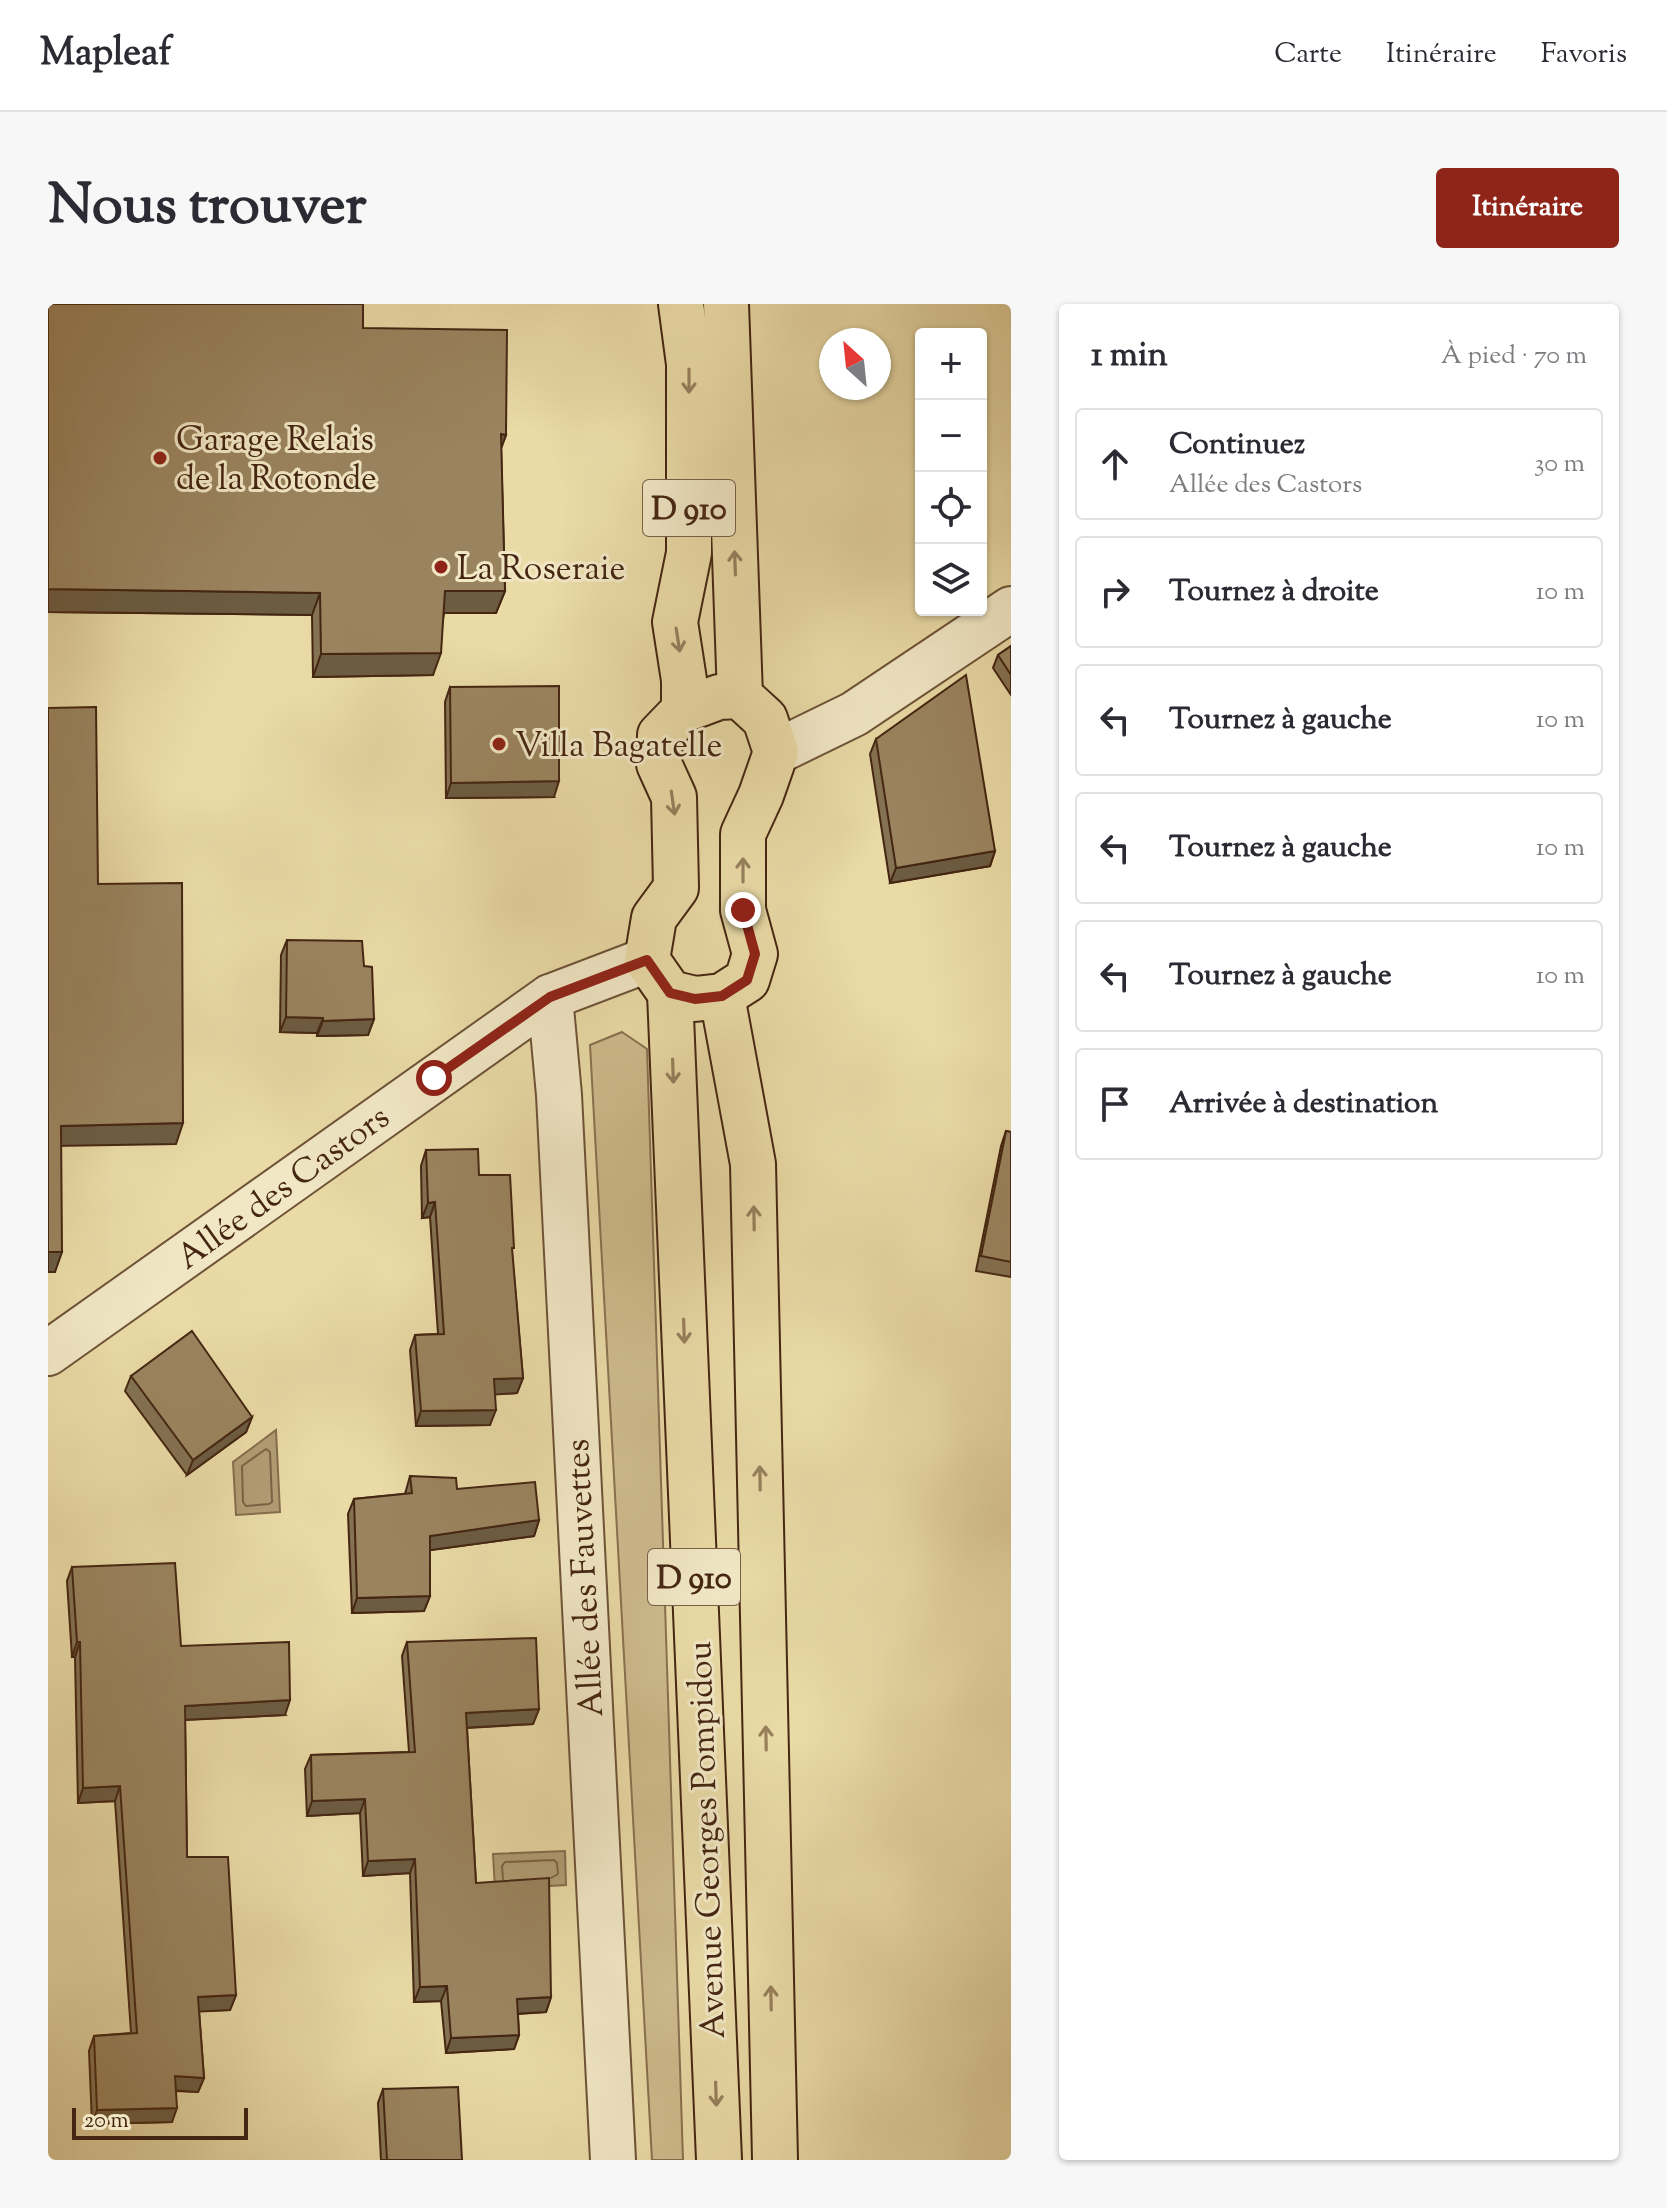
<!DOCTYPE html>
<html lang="fr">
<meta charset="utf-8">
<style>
body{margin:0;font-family:"Sorts Mill Goudy",serif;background:#f7f7f7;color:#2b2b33}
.controls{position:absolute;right:24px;top:24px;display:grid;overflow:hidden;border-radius:8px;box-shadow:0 2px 6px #0004}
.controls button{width:72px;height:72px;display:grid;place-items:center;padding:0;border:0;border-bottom:2px solid #e1e1e2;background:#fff;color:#2b2b33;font:40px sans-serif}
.compass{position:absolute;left:771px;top:24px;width:72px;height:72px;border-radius:50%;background:#fff;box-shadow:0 2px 6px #0004;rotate:333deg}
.scale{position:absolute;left:24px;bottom:20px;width:176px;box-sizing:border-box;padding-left:8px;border:4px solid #452612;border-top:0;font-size:22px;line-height:28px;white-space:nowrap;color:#452612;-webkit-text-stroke:6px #f1e7c5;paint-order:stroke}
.stop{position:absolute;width:24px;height:24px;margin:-18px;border:6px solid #8f2418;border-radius:50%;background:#fff}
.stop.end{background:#8f2418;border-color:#fff;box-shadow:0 2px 8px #0008}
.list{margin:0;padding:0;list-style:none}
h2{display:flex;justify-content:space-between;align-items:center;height:104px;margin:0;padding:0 32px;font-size:34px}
h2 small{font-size:26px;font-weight:400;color:#7c7c81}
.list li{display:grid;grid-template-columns:52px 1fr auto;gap:24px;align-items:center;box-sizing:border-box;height:112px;margin:0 16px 16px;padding:0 16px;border:2px solid #e1e1e2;border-radius:8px}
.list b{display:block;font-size:30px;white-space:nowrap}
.list p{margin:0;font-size:26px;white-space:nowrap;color:#7c7c81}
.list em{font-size:26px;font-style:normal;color:#7c7c81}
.icon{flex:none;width:44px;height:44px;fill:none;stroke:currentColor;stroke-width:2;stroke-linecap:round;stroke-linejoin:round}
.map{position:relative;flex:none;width:963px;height:1856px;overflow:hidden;border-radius:8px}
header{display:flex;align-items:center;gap:48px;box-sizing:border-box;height:112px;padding:0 40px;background:#fff;border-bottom:2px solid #e1e1e2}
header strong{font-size:38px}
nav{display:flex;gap:44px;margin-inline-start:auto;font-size:28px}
.intro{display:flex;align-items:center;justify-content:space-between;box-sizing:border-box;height:192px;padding:0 48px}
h1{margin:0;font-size:56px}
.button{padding:20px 36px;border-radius:8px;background:#8f2418;color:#fff;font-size:28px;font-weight:700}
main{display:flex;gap:48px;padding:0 48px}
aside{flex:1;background:#fff;border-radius:8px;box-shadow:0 2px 6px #0004}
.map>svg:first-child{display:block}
</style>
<header>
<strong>Mapleaf</strong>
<nav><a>Carte</a><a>Itinéraire</a><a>Favoris</a></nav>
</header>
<div class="intro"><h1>Nous trouver</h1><a class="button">Itinéraire</a></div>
<main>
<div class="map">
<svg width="963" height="1856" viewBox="0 0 963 1856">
<rect width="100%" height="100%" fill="#e9daa6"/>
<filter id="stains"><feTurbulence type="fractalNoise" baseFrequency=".0025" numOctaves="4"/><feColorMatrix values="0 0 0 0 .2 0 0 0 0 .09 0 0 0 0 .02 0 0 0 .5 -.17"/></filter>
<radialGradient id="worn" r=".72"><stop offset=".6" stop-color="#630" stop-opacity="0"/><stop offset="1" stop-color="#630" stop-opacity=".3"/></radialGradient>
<polygon fill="#cdbb8d" stroke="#897050" stroke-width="2" points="574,728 599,745 635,1856 604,1856 542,741"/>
<g fill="#b19d74" stroke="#866d4d" stroke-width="2">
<polygon points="228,1126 232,1208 188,1211 185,1158"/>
<polygon points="517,1547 518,1581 447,1585 445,1550"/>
</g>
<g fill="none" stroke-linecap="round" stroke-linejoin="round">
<g stroke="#7b6243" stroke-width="2">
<polygon points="218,1145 222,1148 224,1198 221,1200 198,1202 195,1198 194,1162"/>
<polyline points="455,1575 454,1562 457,1558 506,1556 509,1559 510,1570 503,1574"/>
</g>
<defs>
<g id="minor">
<polyline points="728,448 806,410 963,305"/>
<polyline points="502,693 511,791 565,1856"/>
<polyline points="0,1049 502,693 599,656"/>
</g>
<g id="primary">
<polyline points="633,0 641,60 641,249 627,318 636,376 636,406 612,431 611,460 626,493 628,584 606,614 599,656 622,689 647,695 674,692 699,676 707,650 695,606 695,530 713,491 728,448 717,415 692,392 671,393 636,406"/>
<polyline points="678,0 692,392"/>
<polyline points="622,689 671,1856"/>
<polyline points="674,692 705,860 727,1856"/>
</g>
</defs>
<use href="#minor" stroke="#6e5337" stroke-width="48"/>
<use href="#primary" stroke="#452612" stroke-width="48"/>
<use href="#minor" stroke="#f1e7c5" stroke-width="44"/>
<use href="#primary" stroke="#e9daa6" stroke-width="44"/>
</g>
<g fill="#847252" stroke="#452612" stroke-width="2">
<polygon points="0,0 315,24 458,131 453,144 457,287 448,309 396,309 385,371 265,373 264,311 0,308"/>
<polygon points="963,342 963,391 945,364 950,351"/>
<polygon points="402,383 506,493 398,494 397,398"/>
<polygon points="828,435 947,547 942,562 842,579 822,450"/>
<polygon points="239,636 316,662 326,715 320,731 269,732 269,729 232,728 233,651"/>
<polygon points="958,827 963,828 963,973 928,967 953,842"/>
<polygon points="378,846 431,871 464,950 475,1074 469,1089 447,1090 442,1121 368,1122 362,1046 367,1031 390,1030 382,913 374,914 373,862"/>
<polygon points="83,1072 204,1113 198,1128 139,1171 77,1087"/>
<polygon points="362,1172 409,1185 491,1216 486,1232 382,1246 382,1292 376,1307 304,1309 300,1210 306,1195 357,1190"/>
<polygon points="24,1263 133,1342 237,1411 137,1416 139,1553 188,1691 182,1706 151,1707 156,1774 150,1788 128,1787 124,1818 44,1820 41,1747 46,1732 83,1729 67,1497 30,1499 27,1353 24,1353 19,1277"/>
<polygon points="359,1338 491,1405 485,1420 419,1424 428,1579 503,1693 498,1708 470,1710 471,1731 466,1745 398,1749 393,1697 366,1698 362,1569 315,1572 312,1509 259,1512 257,1465 263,1451 361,1448 354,1352"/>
<polygon points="335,1785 414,1856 333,1856 330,1799"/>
</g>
<g fill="#6c5c42" stroke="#452612" stroke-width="2">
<polygon points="453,130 458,131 450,153"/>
<polygon points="0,285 272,289 264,311 0,308"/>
<polygon points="397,287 457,287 448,309 389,309"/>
<polygon points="393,349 385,371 265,373 273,350"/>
<polygon points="511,477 506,493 398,494 403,479"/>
<polygon points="947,547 942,562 842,579 848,564"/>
<polygon points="238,713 275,714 269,729 232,728"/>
<polygon points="326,715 320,731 269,732 275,717"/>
<polygon points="135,819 128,840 6,842 13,822"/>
<polygon points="387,898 382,913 374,914 380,899"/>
<polygon points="0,948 14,948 7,968 0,968"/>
<polygon points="475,1074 469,1089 441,1091 446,1075"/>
<polygon points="448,1106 442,1121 368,1122 373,1107"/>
<polygon points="204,1113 198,1128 139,1171 145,1156"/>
<polygon points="491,1216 486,1232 376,1247 382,1232"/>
<polygon points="382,1292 376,1307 304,1309 309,1294"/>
<polygon points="29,1338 32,1338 27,1353 24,1353"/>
<polygon points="242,1396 237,1411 132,1416 137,1402"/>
<polygon points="491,1405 485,1420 412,1424 418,1409"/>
<polygon points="72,1482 67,1497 30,1499 35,1484"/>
<polygon points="317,1495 312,1509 259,1512 264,1497"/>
<polygon points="367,1555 362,1569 315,1572 320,1557"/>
<polygon points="399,1682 393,1697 366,1698 372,1683"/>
<polygon points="188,1691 182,1706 144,1708 150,1693"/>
<polygon points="503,1693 498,1708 463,1710 469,1695"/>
<polygon points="471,1731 466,1745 398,1749 403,1734"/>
<polygon points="127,1772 156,1774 150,1788 121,1786"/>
<polygon points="129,1804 124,1818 44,1820 49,1806"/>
</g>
<g fill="#9a845f" stroke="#452612" stroke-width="2">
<polygon points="0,0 315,0 315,24 459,26 458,131 453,130 457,287 397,287 393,349 273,350 272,289 0,285"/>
<polygon points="963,342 963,371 950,351"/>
<polygon points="918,371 947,547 848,564 828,435"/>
<polygon points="511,382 511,477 403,479 402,383"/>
<polygon points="48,403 50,580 134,579 135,819 13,822 14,948 0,948 0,404"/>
<polygon points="239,636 314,637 316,662 324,663 326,715 275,717 275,714 238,713"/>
<polygon points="958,827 963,828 963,958 933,952"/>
<polygon points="430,845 431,871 462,871 466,944 464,944 475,1074 446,1075 448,1106 373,1107 367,1031 396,1030 387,898 380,899 378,846"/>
<polygon points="144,1027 204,1113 145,1156 83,1072"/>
<polygon points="362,1172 408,1174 409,1185 487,1178 491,1216 382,1232 382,1292 309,1294 306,1195 364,1189"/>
<polygon points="127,1259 133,1342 241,1338 242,1396 137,1402 139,1553 180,1553 188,1691 150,1693 156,1774 127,1772 129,1804 49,1806 46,1732 89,1729 72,1482 35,1484 32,1338 29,1338 24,1263"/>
<polygon points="488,1334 491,1405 418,1409 428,1579 501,1574 503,1693 469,1695 471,1731 403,1734 399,1682 372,1683 367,1555 320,1557 317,1495 264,1497 263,1451 367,1448 359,1338"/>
<polygon points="410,1783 414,1856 339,1856 335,1785"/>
</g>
<defs><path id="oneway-shaft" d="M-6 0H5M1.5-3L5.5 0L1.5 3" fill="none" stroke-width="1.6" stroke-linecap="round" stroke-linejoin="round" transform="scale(2)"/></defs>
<g stroke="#97805c">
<use href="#oneway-shaft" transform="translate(641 77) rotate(90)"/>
<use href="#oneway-shaft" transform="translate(687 259) rotate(-92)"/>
<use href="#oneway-shaft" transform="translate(630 336) rotate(81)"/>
<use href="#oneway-shaft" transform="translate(625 499) rotate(82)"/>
<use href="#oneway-shaft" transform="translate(695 566) rotate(-90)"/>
<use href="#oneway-shaft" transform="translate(625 767) rotate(88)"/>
<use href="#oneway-shaft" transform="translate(706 914) rotate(-91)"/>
<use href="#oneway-shaft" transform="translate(636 1027) rotate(88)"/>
<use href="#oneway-shaft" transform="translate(712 1174) rotate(-91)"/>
<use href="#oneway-shaft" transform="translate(718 1434) rotate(-91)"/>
<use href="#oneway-shaft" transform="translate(723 1694) rotate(-91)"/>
<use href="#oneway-shaft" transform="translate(668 1790) rotate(88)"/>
</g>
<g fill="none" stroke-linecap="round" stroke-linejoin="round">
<polyline stroke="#8f2418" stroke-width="10" points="386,774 502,693 599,656 622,689 647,695 674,692 699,676 707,650 695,606"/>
</g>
<g fill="#8f2418" stroke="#f1e7c5" stroke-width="3">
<circle cx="112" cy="154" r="8"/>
<circle cx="393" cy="263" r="8"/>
<circle cx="451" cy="440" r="8"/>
</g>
<g text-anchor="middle" stroke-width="6" stroke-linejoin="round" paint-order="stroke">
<g fill="#f1e7c5" stroke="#796048" stroke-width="2">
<rect x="595" y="176" width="92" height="56" rx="6"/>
<rect x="600" y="1245" width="92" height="56" rx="6"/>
</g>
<g font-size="32" font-weight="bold" fill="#452612">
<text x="641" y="215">D 910</text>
<text x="646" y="1284">D 910</text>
</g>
<g font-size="34" fill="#452612" stroke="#f1e7c5" text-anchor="start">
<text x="128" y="146">Garage Relais<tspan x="128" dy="39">de la Rotonde</tspan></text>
<text x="409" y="275">La Roseraie</text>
<text x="467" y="452">Villa Bagatelle</text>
</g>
<g font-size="34" fill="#452612" stroke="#f1e7c5">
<text transform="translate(234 882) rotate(-36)" y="12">Allée des Castors</text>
<text transform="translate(535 1274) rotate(-93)" y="12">Allée des Fauvettes</text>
<text transform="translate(657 1536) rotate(-92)" y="12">Avenue Georges Pompidou</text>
</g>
</g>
<rect width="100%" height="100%" filter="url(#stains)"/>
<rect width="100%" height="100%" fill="url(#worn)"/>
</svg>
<div class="controls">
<button>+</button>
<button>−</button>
<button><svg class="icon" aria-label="locate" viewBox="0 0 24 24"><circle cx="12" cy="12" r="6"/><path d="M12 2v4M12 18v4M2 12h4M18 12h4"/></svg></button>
<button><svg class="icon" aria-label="layers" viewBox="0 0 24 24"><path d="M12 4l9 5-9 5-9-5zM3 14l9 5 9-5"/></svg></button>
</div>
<svg class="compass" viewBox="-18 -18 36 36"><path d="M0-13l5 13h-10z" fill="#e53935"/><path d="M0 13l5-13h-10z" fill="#7c7c81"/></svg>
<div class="scale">20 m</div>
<div class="stop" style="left:386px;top:774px"></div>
<div class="stop end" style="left:695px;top:606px"></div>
</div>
<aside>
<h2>1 min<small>À pied · 70 m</small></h2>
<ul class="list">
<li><svg class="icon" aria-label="ahead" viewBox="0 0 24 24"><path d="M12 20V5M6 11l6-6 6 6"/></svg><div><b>Continuez</b><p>Allée des Castors</p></div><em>30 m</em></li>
<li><svg class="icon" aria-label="right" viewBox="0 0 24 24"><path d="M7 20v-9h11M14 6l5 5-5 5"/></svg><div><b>Tournez à droite</b></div><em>10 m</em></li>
<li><svg class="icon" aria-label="left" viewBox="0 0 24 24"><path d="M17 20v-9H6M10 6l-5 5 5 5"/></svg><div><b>Tournez à gauche</b></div><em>10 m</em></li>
<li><svg class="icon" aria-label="left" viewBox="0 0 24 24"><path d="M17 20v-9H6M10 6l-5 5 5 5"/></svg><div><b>Tournez à gauche</b></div><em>10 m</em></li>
<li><svg class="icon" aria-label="left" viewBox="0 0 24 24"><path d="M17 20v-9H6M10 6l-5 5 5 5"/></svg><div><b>Tournez à gauche</b></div><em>10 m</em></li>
<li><svg class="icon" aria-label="arrive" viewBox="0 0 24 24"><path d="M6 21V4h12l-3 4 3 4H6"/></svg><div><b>Arrivée à destination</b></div></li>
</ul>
</aside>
</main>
